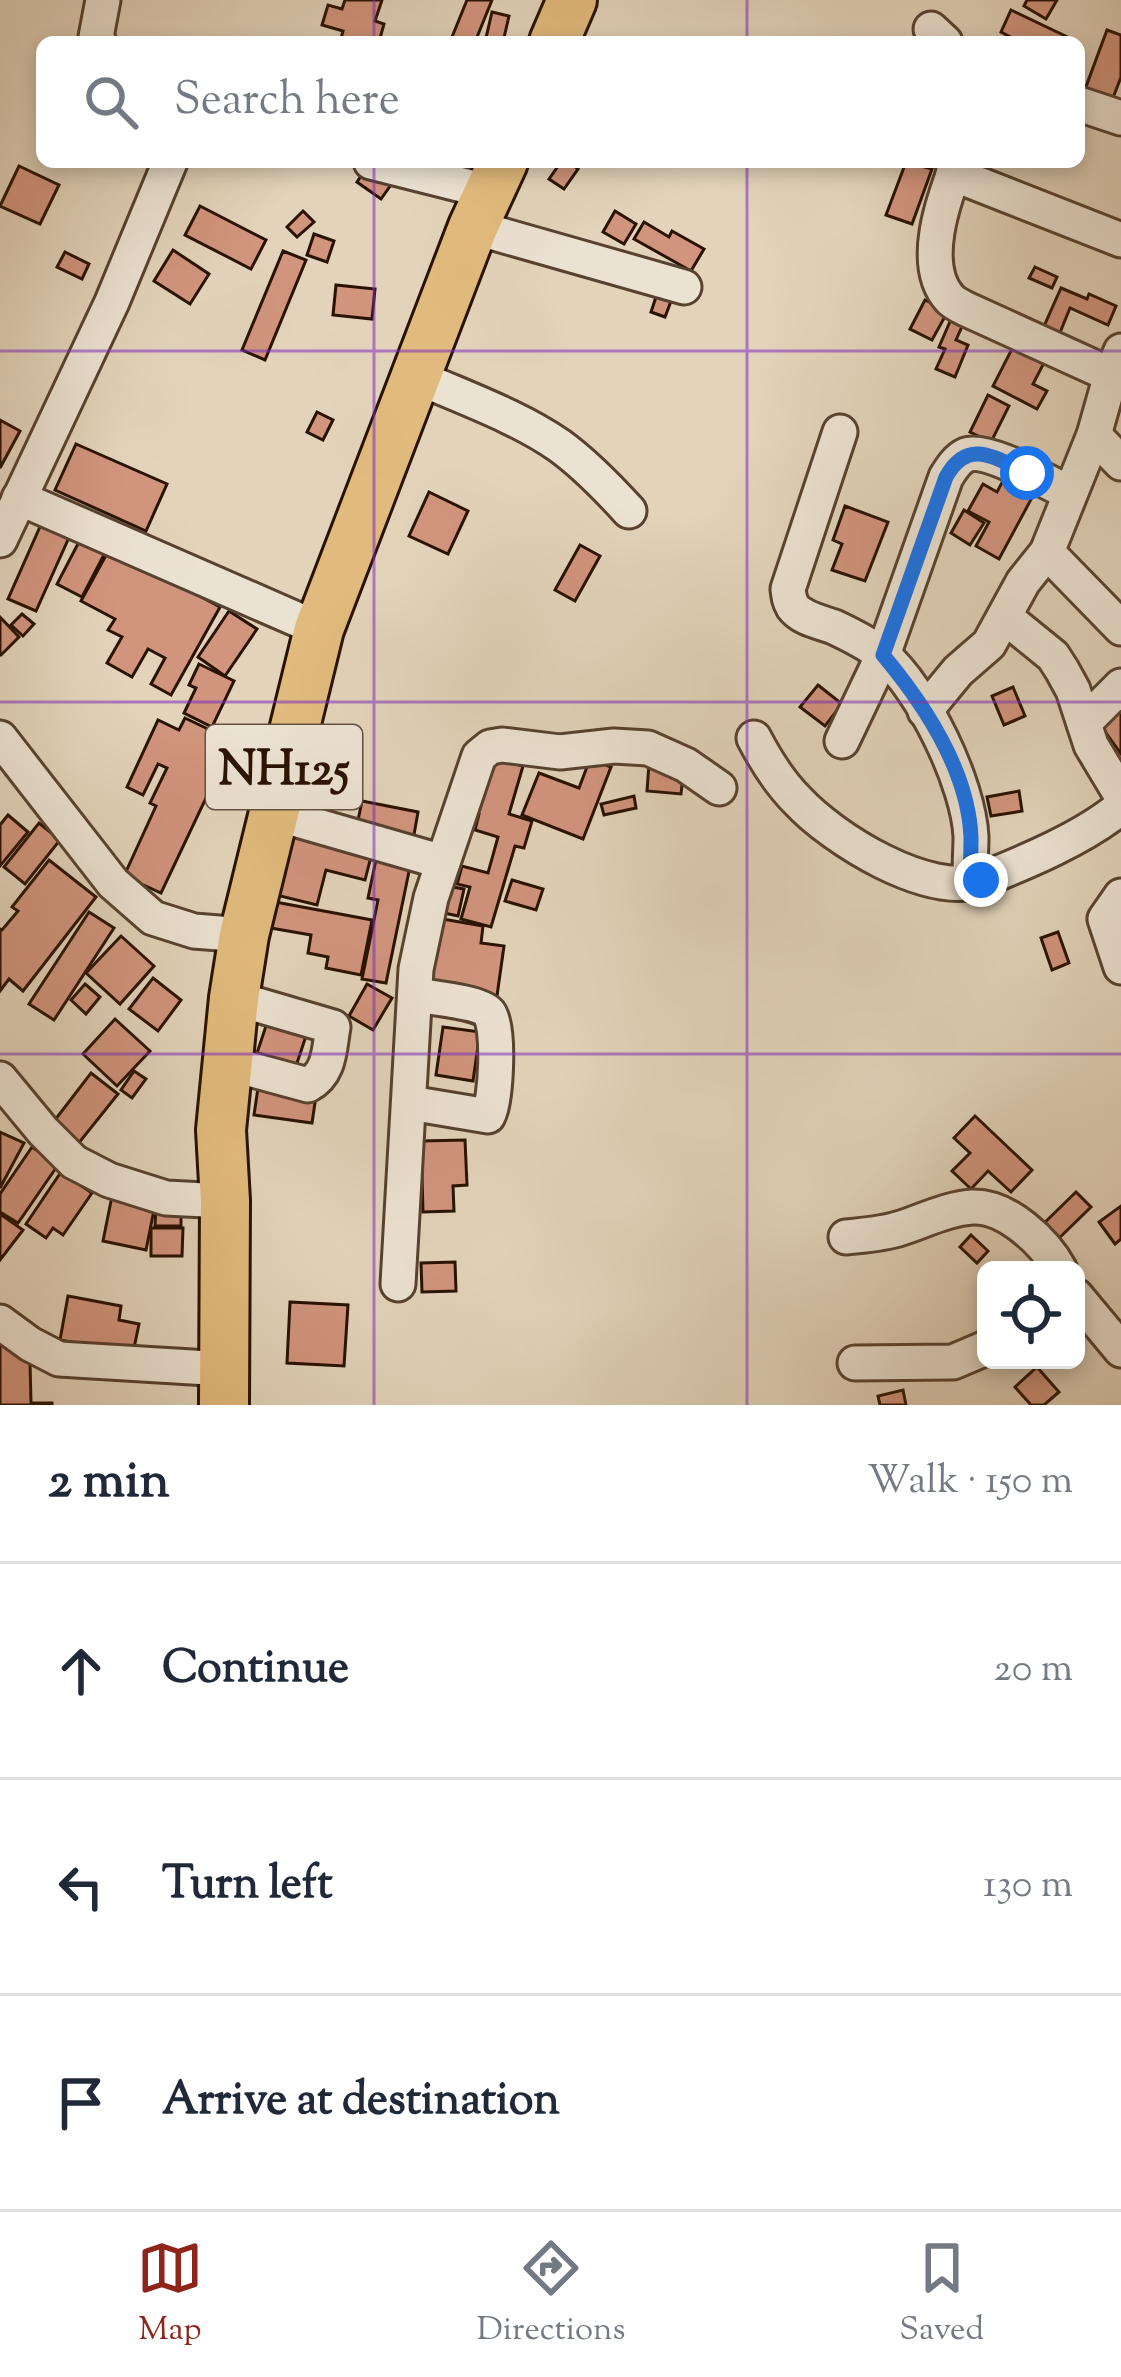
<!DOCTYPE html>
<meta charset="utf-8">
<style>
body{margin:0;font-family:"Sorts Mill Goudy",serif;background:#f2f2f3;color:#1f2937}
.controls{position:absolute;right:36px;bottom:36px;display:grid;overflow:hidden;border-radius:18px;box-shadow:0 6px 18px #0003}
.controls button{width:108px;height:108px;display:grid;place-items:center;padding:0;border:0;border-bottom:3px solid #e0e1e3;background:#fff;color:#1f2937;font:60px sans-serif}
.stop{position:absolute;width:36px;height:36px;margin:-27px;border:9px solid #1a73e8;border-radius:50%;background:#fff}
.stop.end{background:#1a73e8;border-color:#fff;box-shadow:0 3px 12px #0008}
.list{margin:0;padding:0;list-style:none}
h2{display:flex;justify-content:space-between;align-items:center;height:156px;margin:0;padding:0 48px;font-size:51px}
h2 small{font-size:39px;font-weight:400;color:#747a83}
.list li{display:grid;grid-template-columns:78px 1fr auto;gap:36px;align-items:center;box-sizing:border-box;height:216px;padding:0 48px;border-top:3px solid #e0e1e3}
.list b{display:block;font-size:45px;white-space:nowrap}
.list em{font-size:39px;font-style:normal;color:#747a83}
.icon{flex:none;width:66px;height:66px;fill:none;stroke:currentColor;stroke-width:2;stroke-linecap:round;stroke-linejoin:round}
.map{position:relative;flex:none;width:1121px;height:1405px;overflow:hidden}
.search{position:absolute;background:#fff;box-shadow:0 6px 18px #0003;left:36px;right:36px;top:36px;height:132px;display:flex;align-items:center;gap:30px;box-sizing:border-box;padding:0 42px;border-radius:18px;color:#747a83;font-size:45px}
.sheet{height:804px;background:#fff}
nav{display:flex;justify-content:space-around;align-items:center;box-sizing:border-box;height:168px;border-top:3px solid #e0e1e3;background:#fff;font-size:33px;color:#747a83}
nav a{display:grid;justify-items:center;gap:6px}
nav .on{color:#8f2418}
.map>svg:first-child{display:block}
</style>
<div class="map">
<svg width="1121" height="1405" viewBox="0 0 1121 1405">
<rect width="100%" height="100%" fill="#e2d3ba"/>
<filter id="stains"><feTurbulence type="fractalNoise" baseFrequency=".00167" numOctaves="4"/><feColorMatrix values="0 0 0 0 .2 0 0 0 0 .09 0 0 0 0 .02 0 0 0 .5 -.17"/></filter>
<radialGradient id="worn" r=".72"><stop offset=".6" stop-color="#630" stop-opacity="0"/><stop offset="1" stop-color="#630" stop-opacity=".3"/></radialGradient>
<g fill="#d1947d" stroke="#291201" stroke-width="3">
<polygon points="345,0 382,0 375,21 384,24 379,42 340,42 343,31 322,25 328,5 342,9"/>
<polygon points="467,0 492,0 475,42 450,42"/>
<polygon points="1027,0 1057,0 1046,19 1024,6"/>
<polygon points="1011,10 1078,42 1020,42 1001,32"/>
<polygon points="492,12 509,16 503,42 486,38"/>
<polygon points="1107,30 1121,35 1121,77 1111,103 1084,92"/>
<polygon points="561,162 569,162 578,169 564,189 549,179"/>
<polygon points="906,162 932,169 912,224 886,215"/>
<polygon points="368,165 393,182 381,199 357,182"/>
<polygon points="19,166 59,185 40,224 0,206"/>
<polygon points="200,206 266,240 251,269 185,235"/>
<polygon points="303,211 314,222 297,237 287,227"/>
<polygon points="615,211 636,224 624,244 603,232"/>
<polygon points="644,222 669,237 672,231 704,249 691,271 634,239"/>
<polygon points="314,234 334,241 327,262 307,255"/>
<polygon points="173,250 209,274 190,304 154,281"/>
<polygon points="283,251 306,260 265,360 242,350"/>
<polygon points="65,252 89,264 82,279 57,267"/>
<polygon points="1035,267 1057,277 1052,288 1029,278"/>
<polygon points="336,285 375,289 372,319 333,315"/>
<polygon points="1061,288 1087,299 1089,294 1116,306 1108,325 1070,308 1057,340 1041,333"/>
<polygon points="658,291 673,296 665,317 651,312"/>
<polygon points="925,300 948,311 932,340 910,329"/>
<polygon points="952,317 964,322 956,340 968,345 955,377 936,369 945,349 939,347"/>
<polygon points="1015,343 1046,359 1033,384 1047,391 1037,409 993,386"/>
<polygon points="988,395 1009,406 991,442 970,432"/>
<polygon points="317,412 333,420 323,440 307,432"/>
<polygon points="0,420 20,431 0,468"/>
<polygon points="76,444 167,484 146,531 55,490"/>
<polygon points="1005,477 1035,492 999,559 976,546 989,522 968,511 983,484 997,492"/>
<polygon points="429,492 468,511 448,554 409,536"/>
<polygon points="845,506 888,522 865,581 832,570 842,544 833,540"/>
<polygon points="964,510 984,523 970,545 951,533"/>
<polygon points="43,520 71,533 36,611 8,599"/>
<polygon points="82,536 107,549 82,597 57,584"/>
<polygon points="580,545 600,556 575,601 555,590"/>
<polygon points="110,548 220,607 171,695 151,684 165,658 148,649 132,677 107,663 122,637 108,630 115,619 81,601"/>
<polygon points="229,611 257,629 225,676 198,657"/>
<polygon points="22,614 34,624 23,636 11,625"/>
<polygon points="0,617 19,637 1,655 0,654"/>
<polygon points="199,664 234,681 212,727 184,713 196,688 189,685"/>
<polygon points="818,685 842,704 825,726 800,707"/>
<polygon points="1013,687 1025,716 1004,725 992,696"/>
<polygon points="1121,707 1121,754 1099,723"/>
<polygon points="185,718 233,741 161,893 124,876 156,806 150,803 167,768 158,764 143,795 127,787 158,720 179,730"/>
<polygon points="486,756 523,766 509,814 532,821 524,848 515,846 491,927 461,919 470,887 457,884 462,866 488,873 498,837 475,830 479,814 470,812"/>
<polygon points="590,759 611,767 583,839 522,815 539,773 579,788"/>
<polygon points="649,764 684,767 681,794 647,791"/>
<polygon points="1019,791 1022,811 991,816 987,797"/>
<polygon points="634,796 636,808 604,815 601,804"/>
<polygon points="362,801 418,812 412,846 355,835"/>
<polygon points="8,815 28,832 0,866 0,825"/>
<polygon points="39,823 60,840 25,884 4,867"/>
<polygon points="290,824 374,845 365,880 326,870 317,905 272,894"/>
<polygon points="378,850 412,857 386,983 362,979 378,900 368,898"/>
<polygon points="49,860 96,897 23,991 9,979 0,991 0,929 2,930 18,911 12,907"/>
<polygon points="512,880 543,889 536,910 505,901"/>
<polygon points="442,885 464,889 458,916 435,911"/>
<polygon points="270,901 372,920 361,975 326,968 328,957 308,953 311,935 265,927"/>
<polygon points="89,912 114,928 54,1020 29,1004"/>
<polygon points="431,917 483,926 481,943 504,946 496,1003 422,985"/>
<polygon points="1058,932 1069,963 1052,970 1041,938"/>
<polygon points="121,936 154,966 120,1004 86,973"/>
<polygon points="153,978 181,1000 158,1031 129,1009"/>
<polygon points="85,984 100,997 86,1014 71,1000"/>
<polygon points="367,984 392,998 373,1030 349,1016"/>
<polygon points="271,1011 310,1024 295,1069 256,1056"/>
<polygon points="115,1019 150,1051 117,1086 83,1054"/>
<polygon points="443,1027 480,1032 473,1081 436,1075"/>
<polygon points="134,1071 146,1079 132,1098 121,1090"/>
<polygon points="91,1073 118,1094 74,1149 48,1129"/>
<polygon points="259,1081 317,1089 312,1123 254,1115"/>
<polygon points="975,1116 1032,1170 1011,1192 988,1171 971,1189 952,1171 970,1153 954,1138"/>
<polygon points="0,1132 24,1143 0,1188"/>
<polygon points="465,1140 467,1185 453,1186 454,1211 423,1212 421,1141"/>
<polygon points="32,1147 58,1165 18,1223 0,1212 0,1194"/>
<polygon points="61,1172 92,1193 63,1235 53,1228 46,1238 26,1224"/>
<polygon points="113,1191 156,1200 146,1250 103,1241"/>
<polygon points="1076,1192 1091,1207 1052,1245 1037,1230"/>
<polygon points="181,1206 181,1226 155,1226 156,1207"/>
<polygon points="1121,1206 1121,1239 1115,1244 1099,1222"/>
<polygon points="0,1214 23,1230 0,1260"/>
<polygon points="151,1228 183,1228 182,1256 151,1256"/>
<polygon points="971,1235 988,1251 977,1263 960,1247"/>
<polygon points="455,1262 456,1291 422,1292 421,1263"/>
<polygon points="68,1296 121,1306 119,1320 139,1324 133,1353 60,1340"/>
<polygon points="290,1302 348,1305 344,1366 287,1363"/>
<polygon points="0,1341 30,1362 31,1403 52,1403 52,1405 0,1405"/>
<polygon points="1037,1367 1059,1392 1044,1405 1031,1405 1015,1387"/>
<polygon points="903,1390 906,1405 880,1405 878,1396"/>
</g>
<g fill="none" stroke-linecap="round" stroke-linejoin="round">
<defs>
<g id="minor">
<polyline points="931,29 945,42"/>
<polyline points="99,42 96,37 103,0"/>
<polyline points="1079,104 1121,118"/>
<polyline points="371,162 490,192"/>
<path d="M958 162C944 198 919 265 950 299 954 303 960 306 966 309L1111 375"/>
<polyline points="953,174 1121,240"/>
<polyline points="473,227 684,287"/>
<path d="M415 376C464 398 517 416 560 446 586 465 608 488 629 511"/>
<path d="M840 432 788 589C789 597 789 600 793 607 802 619 821 622 834 627 849 634 870 645 883 655 923 689 969 785 971 837 971 853 969 868 971 884"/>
<polyline points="1094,435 1121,463"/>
<polyline points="19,498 319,629"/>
<polyline points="0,540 112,302 170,162"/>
<polyline points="1047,552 1121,628"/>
<polyline points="1005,617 1053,656 1062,670 1073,690 1091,745 1121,795"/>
<polyline points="925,711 958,671 989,644 1023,582 1047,552 1094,435 1111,375 1121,351"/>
<polyline points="1084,723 1121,686"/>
<polyline points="0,738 113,883 153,918 194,931 244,935"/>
<path d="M754 738C766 761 779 782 797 800 833 839 928 898 981 880 1026 862 1084 838 1121 807"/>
<path d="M842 741 883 655 946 477C951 469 957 459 966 455 987 447 1048 483 1070 493"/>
<polyline points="273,813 443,862"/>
<polyline points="1121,896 1105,919 1121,967"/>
<path d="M227 1063 308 1085C330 1073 329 1050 333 1027L234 998"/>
<polyline points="0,1079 43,1131 74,1162 109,1180 166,1198 225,1201"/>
<path d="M410 1103 488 1116C496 1101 500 1027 489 1013 480 1002 432 998 416 995"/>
<path d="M846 1237C865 1235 883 1234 901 1228 923 1221 949 1208 973 1207 1007 1206 1045 1242 1060 1270"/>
<polyline points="398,1284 416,969 431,898 479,756 490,747 502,745 560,752 614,746 648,748 686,765 719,788"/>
<polyline points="1076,1296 1121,1350"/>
<polyline points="0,1322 30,1344 59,1359 225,1369"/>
<polyline points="855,1363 953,1362 986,1348"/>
</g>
<g id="highway">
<polyline points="554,42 572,0"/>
<polyline points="224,1405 225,1201 221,1130 234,998 244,935 319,629 473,227 503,162"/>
</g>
</defs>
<use href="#minor" stroke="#57422f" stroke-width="39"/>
<use href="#highway" stroke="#291201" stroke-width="54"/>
<use href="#minor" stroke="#ece2d2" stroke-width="33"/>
<use href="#highway" stroke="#e1ba7d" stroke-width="48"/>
</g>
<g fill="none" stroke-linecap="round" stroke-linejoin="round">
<path stroke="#1a73e8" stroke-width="15" d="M981 880 971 884C970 868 971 853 971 837 968 770 924 704 883 655L946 477C968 437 995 458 1027 473"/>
</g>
<path fill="none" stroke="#7b2cbf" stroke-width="3" stroke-opacity="0.55" d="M374 0V42M747 0V42M374 162V1405M747 162V1405M0 351H1121M0 702H1121M0 1054H1121"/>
<g text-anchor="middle" stroke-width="9" stroke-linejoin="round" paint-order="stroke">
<rect fill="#ece2d2" stroke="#645040" stroke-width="3" x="206" y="725" width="156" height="84" rx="9"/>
<g font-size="48" font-weight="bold" fill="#291201">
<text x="284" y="784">NH125</text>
</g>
</g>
<rect width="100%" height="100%" filter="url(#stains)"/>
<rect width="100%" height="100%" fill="url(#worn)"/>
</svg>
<div class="controls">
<button><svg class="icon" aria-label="locate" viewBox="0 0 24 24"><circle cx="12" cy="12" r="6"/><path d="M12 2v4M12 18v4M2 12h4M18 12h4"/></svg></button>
</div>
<div class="stop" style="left:1027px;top:473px"></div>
<div class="stop end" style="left:981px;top:880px"></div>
<div class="search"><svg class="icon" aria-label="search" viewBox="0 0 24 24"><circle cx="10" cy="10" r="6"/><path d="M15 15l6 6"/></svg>Search here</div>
</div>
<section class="sheet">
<h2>2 min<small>Walk · 150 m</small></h2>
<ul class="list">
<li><svg class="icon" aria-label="ahead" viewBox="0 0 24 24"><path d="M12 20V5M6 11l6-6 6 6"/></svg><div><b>Continue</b></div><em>20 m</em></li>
<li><svg class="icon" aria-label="left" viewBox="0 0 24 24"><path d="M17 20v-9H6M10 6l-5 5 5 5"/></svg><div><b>Turn left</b></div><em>130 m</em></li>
<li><svg class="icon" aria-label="arrive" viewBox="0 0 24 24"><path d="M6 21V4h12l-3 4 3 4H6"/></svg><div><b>Arrive at destination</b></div></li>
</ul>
</section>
<nav>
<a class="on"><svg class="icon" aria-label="map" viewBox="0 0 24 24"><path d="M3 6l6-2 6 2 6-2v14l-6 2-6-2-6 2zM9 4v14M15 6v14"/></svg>Map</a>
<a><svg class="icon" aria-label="directions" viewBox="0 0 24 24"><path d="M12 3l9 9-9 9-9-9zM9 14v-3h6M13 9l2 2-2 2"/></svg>Directions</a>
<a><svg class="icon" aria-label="saved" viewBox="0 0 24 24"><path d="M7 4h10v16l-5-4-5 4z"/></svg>Saved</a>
</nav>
